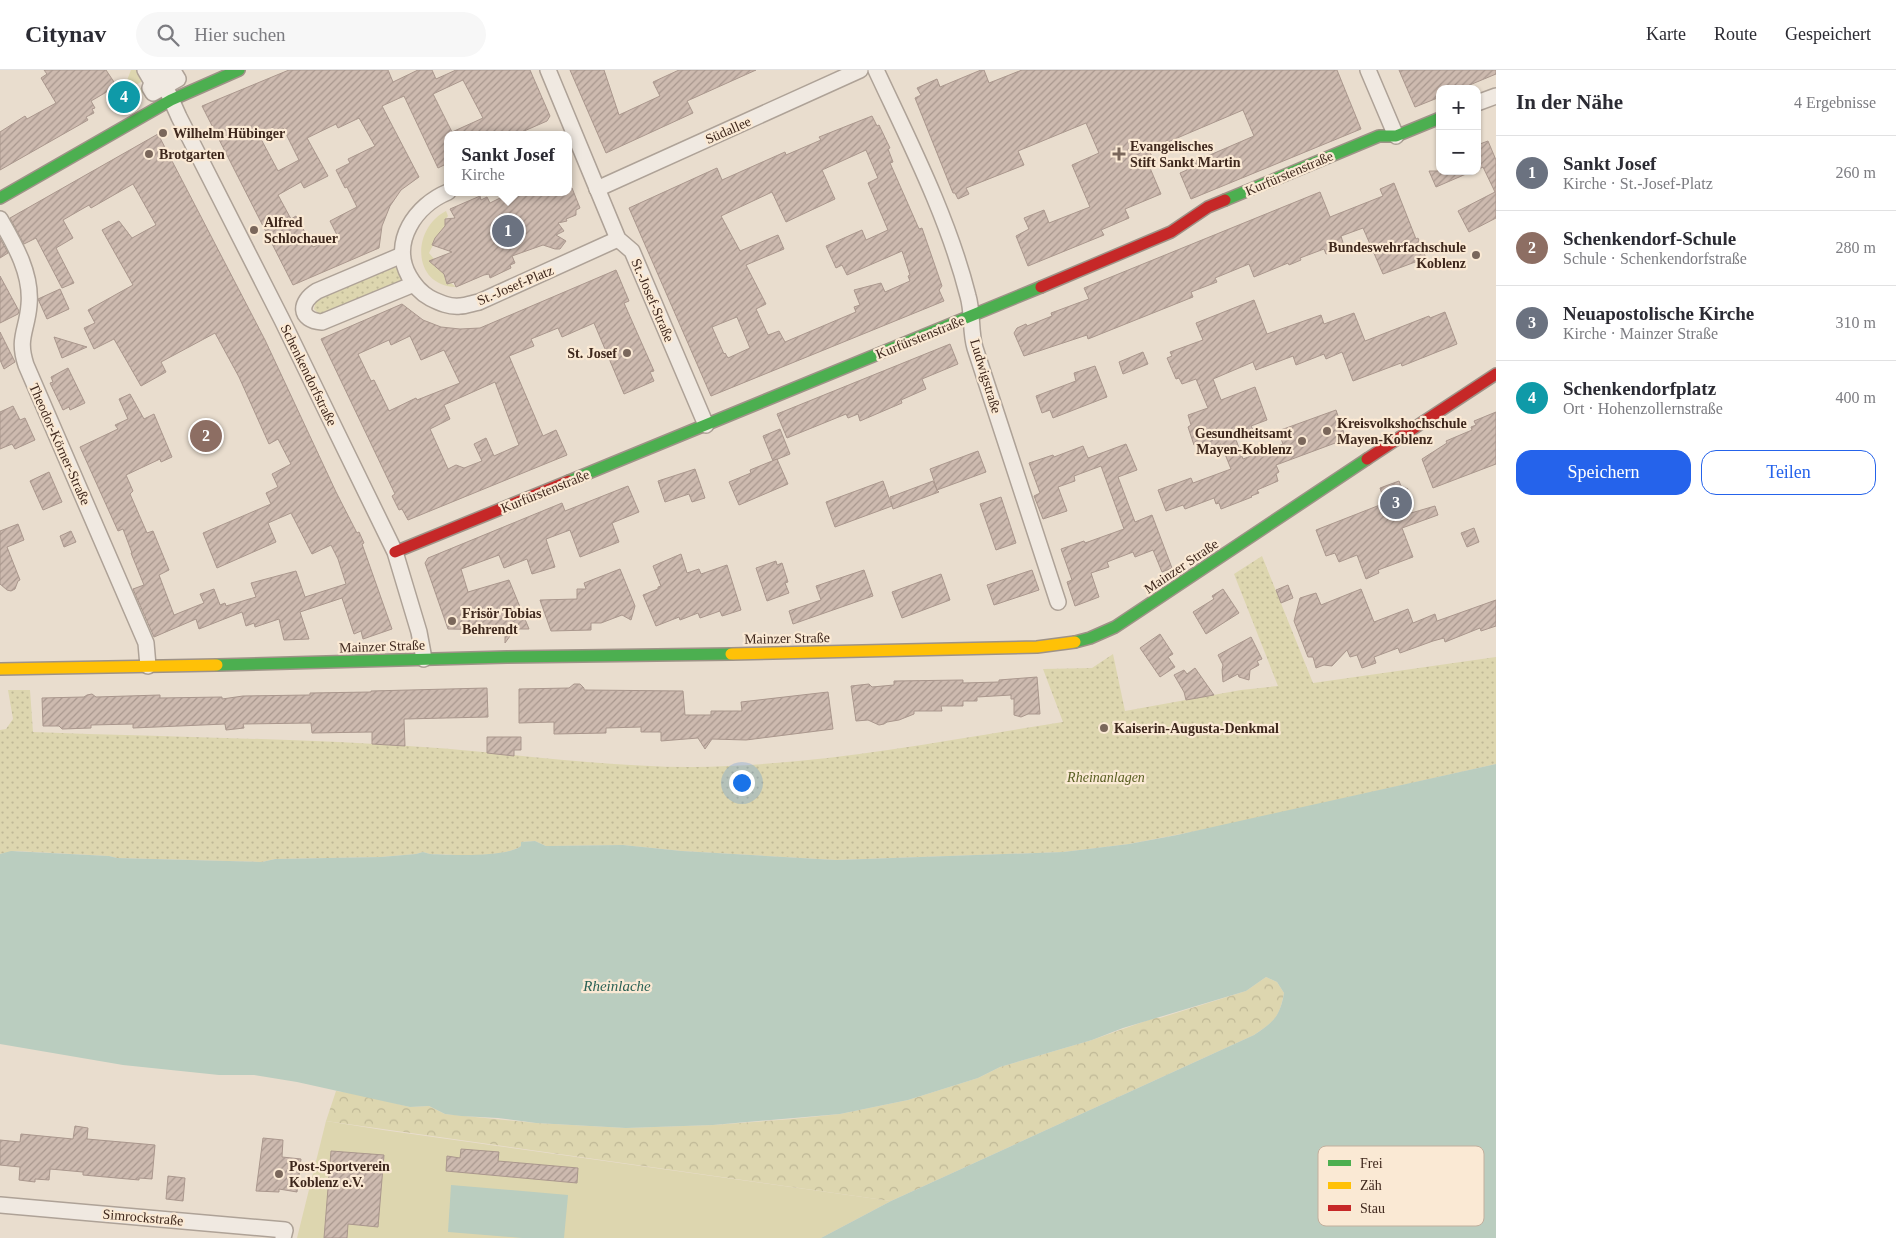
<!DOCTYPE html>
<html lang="de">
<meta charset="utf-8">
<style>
body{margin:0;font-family:Georgia,serif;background:#f7f7f7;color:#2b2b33}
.controls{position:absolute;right:15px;top:15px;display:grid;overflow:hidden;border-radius:10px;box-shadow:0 1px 4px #0004}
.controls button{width:45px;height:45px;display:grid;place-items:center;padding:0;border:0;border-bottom:1px solid #e1e1e2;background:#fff;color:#2b2b33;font:25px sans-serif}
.you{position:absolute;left:741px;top:712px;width:18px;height:18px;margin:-12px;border:4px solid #fff;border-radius:50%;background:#1a73e8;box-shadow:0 0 0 8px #1a73e833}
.badge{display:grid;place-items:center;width:32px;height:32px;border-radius:50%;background:#2563eb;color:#fff;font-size:16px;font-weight:700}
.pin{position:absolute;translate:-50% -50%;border:2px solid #fff;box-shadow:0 1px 5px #0006}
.popup{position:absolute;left:444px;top:61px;width:128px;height:65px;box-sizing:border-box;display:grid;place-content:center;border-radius:10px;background:#fff;filter:drop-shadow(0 1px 4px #0005);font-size:16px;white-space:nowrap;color:#7c7c81}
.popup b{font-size:19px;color:#2b2b33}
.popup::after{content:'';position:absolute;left:50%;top:100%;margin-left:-10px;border:10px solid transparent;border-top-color:#fff}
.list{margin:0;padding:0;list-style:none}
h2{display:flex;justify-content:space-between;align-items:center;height:65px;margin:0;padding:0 20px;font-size:21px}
h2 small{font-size:16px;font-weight:400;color:#7c7c81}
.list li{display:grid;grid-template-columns:32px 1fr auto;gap:15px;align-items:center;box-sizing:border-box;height:75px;padding:0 20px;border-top:1px solid #e1e1e2}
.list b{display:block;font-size:19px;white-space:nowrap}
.list p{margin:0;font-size:16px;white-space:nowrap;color:#7c7c81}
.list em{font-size:16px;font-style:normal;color:#7c7c81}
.actions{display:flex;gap:10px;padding:15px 20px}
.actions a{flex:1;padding:11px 0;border:1px solid #2563eb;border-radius:15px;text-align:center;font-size:18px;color:#2563eb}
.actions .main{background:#2563eb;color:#fff}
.icon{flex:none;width:28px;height:28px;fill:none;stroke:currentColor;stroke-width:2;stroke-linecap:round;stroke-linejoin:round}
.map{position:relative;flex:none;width:1496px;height:1168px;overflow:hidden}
header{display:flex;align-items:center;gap:30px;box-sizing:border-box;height:70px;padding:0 25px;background:#fff;border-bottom:1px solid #e1e1e2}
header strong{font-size:24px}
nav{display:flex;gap:28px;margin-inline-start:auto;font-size:18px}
.search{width:350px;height:45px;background:#f7f7f7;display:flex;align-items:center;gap:12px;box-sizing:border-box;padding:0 18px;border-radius:28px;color:#7c7c81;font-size:19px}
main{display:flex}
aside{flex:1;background:#fff}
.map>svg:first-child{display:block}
</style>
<header>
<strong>Citynav</strong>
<div class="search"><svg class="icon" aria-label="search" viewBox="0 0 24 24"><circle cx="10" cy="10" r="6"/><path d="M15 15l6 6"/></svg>Hier suchen</div>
<nav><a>Karte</a><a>Route</a><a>Gespeichert</a></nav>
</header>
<main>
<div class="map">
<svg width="1496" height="1168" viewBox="0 0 1496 1168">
<defs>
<pattern id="forest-crowns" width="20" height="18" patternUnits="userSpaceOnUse" patternTransform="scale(1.25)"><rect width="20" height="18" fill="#ddd6af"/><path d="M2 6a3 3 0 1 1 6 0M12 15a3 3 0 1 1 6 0" fill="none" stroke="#bfb896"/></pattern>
<pattern id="park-dots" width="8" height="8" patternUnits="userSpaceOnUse" patternTransform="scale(1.25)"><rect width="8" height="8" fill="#ddd6af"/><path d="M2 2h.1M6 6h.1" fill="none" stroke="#bfb896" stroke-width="1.8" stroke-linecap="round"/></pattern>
<pattern id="building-hatch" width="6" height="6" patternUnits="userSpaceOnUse" patternTransform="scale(1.25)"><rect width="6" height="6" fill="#cdbaaf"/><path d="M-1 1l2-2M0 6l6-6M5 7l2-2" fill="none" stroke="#a8978e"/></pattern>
</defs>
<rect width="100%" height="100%" fill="#e9ddce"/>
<g fill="#ddd6af">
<polygon points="131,0 145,0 152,12 152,16 147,21 129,30 125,28 149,13 146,9 122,23"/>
<path d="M446 141 448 146 445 150 448 153 437 167H435L436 169 429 183 434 189 432 190 435 197 449 201 444 204 447 214 451 213 456 217C412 216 411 159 446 141Z"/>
<polygon points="326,1051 383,1060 891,1131 821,1168 297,1168"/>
</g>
<path fill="url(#forest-crowns)" d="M1266 907 1277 912 1284 923C1279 948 1275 951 1254 965L891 1131 326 1051 336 1021 358 1024 410 1037 429 1036 445 1044 536 1053 626 1058 713 1055 792 1049 840 1044 908 1030 978 1008 1000 997 1092 970 1154 948H1160L1246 921Z"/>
<g fill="url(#park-dots)">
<polygon points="394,197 399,198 403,207 400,212 322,244 319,244 314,239 316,230 320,228"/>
<path d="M1262 486 1313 613 1496 587V694L1217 757 1129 774 1063 782 836 790 682 781 623 775 546 776 535 771 521 772V776C505 788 452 785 430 784L423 782 416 784 381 787 275 789 262 792 117 788 109 786 17 781 0 784V660L6 659 13 649 8 620H30L33 662C163 667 293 668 423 677 513 683 602 697 692 697 817 696 941 671 1063 652L1043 599 1092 598 1113 584 1125 641 1241 620 1278 616 1234 504Z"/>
</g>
<g fill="#bacdbf">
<path d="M1496 694V1168H821L891 1131 1254 965C1274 952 1280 946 1284 923L1277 912 1266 907 1246 921 1123 958 1092 970 1000 997 978 1008 908 1030 840 1044 713 1055 626 1058 536 1053 498 1048 461 1046 445 1044 429 1036 410 1037 297 1012 254 1005H219L123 995 0 974V784L11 781 109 786 117 788 262 792 275 789 381 787 416 784 423 782 430 784C451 785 505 788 521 776V772L535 771 546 776 623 775 682 781 836 790 1063 782 1129 774 1177 765Z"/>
<polygon points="451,1115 568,1125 564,1168 522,1168 448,1162"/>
</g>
<g fill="url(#building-hatch)" stroke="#aa978d" fill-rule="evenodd">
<polygon points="44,0 106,0 114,12 110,20 91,31 95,38 92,39 94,43 86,47 88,50 0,100 0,62 25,46 27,49 56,33 41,8 47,4"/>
<path d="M289 0H388L393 12 418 0H432L436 9 456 0H530L550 46 547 51 515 65H448V93L438 98 404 26 382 36 419 107 401 120 390 136 382 156 379 178 293 215 202 36ZM463 10 483 48 452 62 433 24ZM359 48 375 76 348 89 350 93 336 100 345 118 347 117 357 137 330 151 338 167 313 177 296 146 291 149 278 125 301 112 304 118 328 106 307 68 336 54 338 58ZM283 58 299 90 278 101 261 69Z"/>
<polygon points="570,0 604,0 619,45 660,26 653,12 679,0 756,0 687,31 693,43 606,83"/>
<polygon points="981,0 984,0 989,13 1022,0 1337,0 1361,59 1191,129 1180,103 1187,100 1186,96 1189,95 1189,94 1254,66 1243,40 1149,80 1156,96 1150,98 1161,124 1125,139 1129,148 1101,160 1104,165 1028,196 1016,166 1029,159 1024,148 1044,140 1049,153 1090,137 1072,95 1099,83 1086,53 1018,81 1024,95 966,118 969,124 958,129 955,123 953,123 915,28 921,25 917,18 937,9 940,17"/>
<polygon points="1399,0 1496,0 1496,4 1460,19 1440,19 1440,27 1415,37"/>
<path d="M872 46 877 56 879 55 890 78 888 79 893 92 890 93 919 159 922 158 942 216 939 220 944 231 711 326 629 138 717 98 722 110 785 82 786 85 821 70 819 67ZM866 80 878 108 868 113 888 160 866 170 862 160 826 176 836 198 842 195 847 205 902 181 910 205 908 206 910 211 885 222 881 213 854 220 860 235 854 237 856 242 785 272 779 261 768 265 756 239 766 234 746 195 784 179 778 165 740 181 721 146 772 122 786 152 835 129 822 100ZM737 247 750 278 728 288 725 283 724 284 712 257Z"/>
<polygon points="158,64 265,270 336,422 357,463 359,462 364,473 362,474 392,559 363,569 361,561 354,564 342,528 300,542 309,569 284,570 279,549 255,557 254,553 246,556 242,542 199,559 196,549 154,567 133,519 144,515 131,483 132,483 123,459 118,461 80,377 118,359 115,355 128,349 119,329 130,324 144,349 154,344 172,387 161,392 160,389 126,405 133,421 130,424 147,463 153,461 169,500 159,505 174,545 204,533 200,524 214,519 220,535 225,533 226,536 256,527 251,513 296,501 305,527 346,514 338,489 331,475 312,484 291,443 268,453 276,472 217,498 203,463 271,434 266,423 278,417 272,404 291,394 278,369 269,374 239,307 215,263 161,292 166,302 141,316 114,269 94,279 84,258 95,253 88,240 133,215 102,160 119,151 132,168 156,155 133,114 91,138 89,135 63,150 73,168 56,178 74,213 62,218 36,168 24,174 10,148"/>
<polygon points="1488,71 1496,90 1496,148 1469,162 1458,141 1495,122 1483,97 1477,100 1477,75"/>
<polygon points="1429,101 1473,101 1436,117"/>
<polygon points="1394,113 1416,169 1418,168 1426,188 1383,204 1363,158 1341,166 1344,176 1326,184 1324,179 1300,188 1301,190 1289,195 1288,193 1254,207 1249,194 1215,208 1217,212 1191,222 1193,227 1088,269 1087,265 1024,286 1014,263 1017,258 1026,254 1027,256 1052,246 1051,243 1089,229 1084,218 1320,122 1330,147 1383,126 1380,119"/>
<polygon points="572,118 580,138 576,140 576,145 566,149 567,151 558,153 564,161 556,165 566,171 560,179 555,179 543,175 512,186 515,193 510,195 511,198 490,208 489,204 484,205 456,217 454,212 447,214 444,204 429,191 452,182 432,175 435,168 445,156 445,149 455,148 450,139 480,126 481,130 487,127 490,133 512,122 568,122 568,120"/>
<polygon points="0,168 8,183 0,188"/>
<path d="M616 200 629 231 624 233 654 301 650 302 654 311 624 324 594 253 562 267 558 258 531 269 534 276 509 286 543 366 556 360 567 385 408 450 402 439 399 440 392 426 395 424 321 269 402 234 423 250 441 257 460 259 480 258ZM410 266 421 290 444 280 460 313 417 330 416 328 389 341 374 310 371 311 358 284 389 270 391 275ZM495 312 519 375 494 386 486 368 474 374 482 391 464 398 456 395 448 399 430 359 450 349 444 335Z"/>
<polygon points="0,206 19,241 18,244 0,253"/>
<polygon points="60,219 69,239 47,249 38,229"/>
<polygon points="1254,230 1267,264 1321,245 1324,254 1354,243 1365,271 1429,246 1430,248 1445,242 1457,274 1402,296 1401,293 1353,311 1342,282 1326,289 1324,284 1296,295 1293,286 1256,300 1253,292 1213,309 1221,330 1255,317 1267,350 1251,356 1253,360 1235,367 1243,389 1283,374 1278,361 1336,340 1346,369 1276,395 1279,402 1276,404 1278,411 1257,420 1259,423 1251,426 1252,427 1221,439 1219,433 1216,434 1214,428 1185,439 1183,435 1166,441 1158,420 1191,408 1193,413 1231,399 1221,374 1199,382 1196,374 1194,375 1188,357 1191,355 1188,345 1208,338 1196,309 1182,314 1179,308 1176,309 1167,288 1172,286 1170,282 1203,270 1196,253"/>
<polygon points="0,262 15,292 4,299 0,290"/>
<polygon points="54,267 87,277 62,288"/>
<polygon points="950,274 958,294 922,309 926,319 901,330 902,333 860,351 858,344 848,348 846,344 787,368 777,344"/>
<polygon points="1143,282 1148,294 1123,304 1119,292"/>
<polygon points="1095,296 1107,327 1053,348 1050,340 1042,343 1036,326 1076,311 1074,303"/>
<polygon points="68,298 85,333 70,340 69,337 63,340 50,313 53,312 51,307"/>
<polygon points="13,336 20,350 25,348 35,370 15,379 12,374 0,379 0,342"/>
<polygon points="1496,342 1496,394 1433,418 1422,389 1447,373 1446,371 1472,360 1471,357 1476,355 1474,351"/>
<polygon points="780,359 790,384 773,391 763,366"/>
<polygon points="1126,374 1137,400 1118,407 1135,452 1152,445 1172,498 1162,502 1153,480 1135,487 1133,482 1107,492 1109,497 1091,503 1099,527 1075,536 1067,512 1072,510 1061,479 1084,471 1085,473 1124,459 1101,396 1074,406 1075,411 1058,417 1067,441 1043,449 1034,426 1040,423 1029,393 1053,385 1054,387 1083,376 1088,388"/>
<polygon points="978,381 986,402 937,420 939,422 893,439 890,427 933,411 937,420 930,399"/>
<polygon points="777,389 788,414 739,435 729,412 751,403 750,400"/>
<polygon points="695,399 705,428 692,432 689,424 665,432 658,411"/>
<polygon points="49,402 62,432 43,440 30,411"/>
<polygon points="883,411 892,436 835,457 826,432"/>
<polygon points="1399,411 1401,416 1408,419 1405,426 1411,443 1435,436 1438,445 1402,458 1413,487 1378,500 1379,503 1366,509 1357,485 1339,492 1335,483 1326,486 1316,460 1385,433 1380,418"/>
<polygon points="628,416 639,442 612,453 619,472 580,487 570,460 546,469 555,497 532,504 527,489 504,498 499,485 461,499 468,522 509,510 529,559 515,559 505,573 505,560 448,559 425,493 428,488 562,433 565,441"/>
<polygon points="1001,427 1016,473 996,480 980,434"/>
<polygon points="18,454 24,470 7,477 20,510 18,511 15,519 11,521 7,520 0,514 0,461"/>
<polygon points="1474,458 1479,472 1467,477 1461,463"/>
<polygon points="71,461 76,472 64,477 60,466"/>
<polygon points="681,484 687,503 699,499 701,504 727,495 741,540 722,546 720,541 700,548 698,543 680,550 679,547 656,556 643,525 658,519 658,517 661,516 653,496"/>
<polygon points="776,491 777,495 782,493 788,512 785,513 789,523 767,531 756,498"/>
<polygon points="620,499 635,536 631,550 622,545 601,553 591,553 591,560 551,561 540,530 577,529 577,519 586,519 584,513"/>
<polygon points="864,500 873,526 793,554 789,541 821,530 816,516"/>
<polygon points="1032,500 1039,520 994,535 987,515"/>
<polygon points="941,504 950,530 902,548 892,522"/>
<polygon points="1288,515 1293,528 1281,533 1276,520"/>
<polygon points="1223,519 1239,543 1206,564 1193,542 1214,529 1212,526"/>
<polygon points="1361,519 1374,552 1408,539 1413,553 1435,544 1437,551 1496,530 1496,556 1481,561 1480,558 1445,572 1444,568 1433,571 1400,583 1398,578 1374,587 1376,593 1362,598 1357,585 1350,587 1347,580 1332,596 1324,595 1316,598 1313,587 1308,587 1294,551 1300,528 1316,523 1321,535"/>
<polygon points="1160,564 1173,584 1168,587 1175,597 1160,607 1140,578"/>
<polygon points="1251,567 1262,589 1257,591 1259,595 1250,600 1249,610 1239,607 1238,604 1223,612 1222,600 1223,595 1218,585"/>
<polygon points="1195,598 1214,625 1186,630 1184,622 1174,605 1184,600 1187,604"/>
<polygon points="1037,607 1040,644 1028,644 1021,647 1014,645 1014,629 1011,629 1011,625 977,627 977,631 963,631 963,636 941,636 942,641 914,641 914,644 899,650 887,652 884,654 879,655 868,650 856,651 851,616 869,614 872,617 894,615 894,611 963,610 963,613 999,612 999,610"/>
<polygon points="574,614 580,614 584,618 584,620 683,621 685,645 711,645 711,641 742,641 741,632 828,622 833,659 746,670 712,669 705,679 698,668 661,671 661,662 641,662 641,657 606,658 606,663 554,664 554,652 519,653 519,619 569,618"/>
<polygon points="487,618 488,647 404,649 405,676 372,674 372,662 312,663 311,653 243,654 244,658 226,660 225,654 133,658 133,654 91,655 91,658 62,659 59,656 43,656 42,628 84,627 87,625 92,624 96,627 160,625 160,628 222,627 222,629 243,626 310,625 310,623 371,622 371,621"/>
<polygon points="487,667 521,667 521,680 514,680 514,686 487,683"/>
<polygon points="75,1056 88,1058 87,1069 155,1075 152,1109 139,1108 139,1110 83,1105 83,1102 50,1099 49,1110 35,1109 35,1112 19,1110 20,1097 0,1095 0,1070 20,1072 21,1064 73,1069"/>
<polygon points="263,1068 283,1070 282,1087 301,1089 297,1122 279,1119 279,1122 256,1121"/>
<polygon points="461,1079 499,1082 498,1091 578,1098 577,1113 446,1101 447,1086 460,1088"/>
<polygon points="331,1081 384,1085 378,1157 348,1154 347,1168 324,1168"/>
<polygon points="168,1106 185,1108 183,1131 166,1129"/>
</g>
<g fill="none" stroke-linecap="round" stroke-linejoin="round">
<defs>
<g id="street">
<polyline points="145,0 152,12 150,18 153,23 178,9 175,4 169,0"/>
<polyline points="158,0 179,47 282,250 395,482 419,562 424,589"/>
<polyline points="548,0 618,169 632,181 706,355"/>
<path d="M876 0C910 73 948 147 968 226 973 243 970 261 975 278L1058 532"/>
<polyline points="1368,0 1396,66"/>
<polyline points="1477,33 1496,26"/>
<polyline points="597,119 860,0"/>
<path d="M448 122C416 135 390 172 409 206 414 215 421 223 430 228 440 233 449 237 460 236 466 236 473 233 479 232L618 169"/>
<path d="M0 149C15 175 32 204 29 235 27 261 17 268 26 295L146 573 148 596"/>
<path d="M402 185 317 221C299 232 298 250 322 252L414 214"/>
<polyline points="0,1135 285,1160 283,1168"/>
</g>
<g id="fast">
<polyline points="0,128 171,30 239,0"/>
<polyline points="1225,130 1379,66 1396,66 1440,48"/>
<polyline points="569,411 1041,217"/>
<polyline points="1075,572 1090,568 1115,557 1367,389"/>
<polyline points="217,595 507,587 731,584"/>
</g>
<g id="slow">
<polyline points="731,584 1037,577 1075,572"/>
<polyline points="0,599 217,595"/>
</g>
<g id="jam">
<polyline points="1041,217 1171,162 1208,137 1225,130"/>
<polyline points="1367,389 1496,304"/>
<polyline points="395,482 569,411"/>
</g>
</defs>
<use href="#street" stroke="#aea297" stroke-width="18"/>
<use href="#fast" stroke="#9e9287" stroke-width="14"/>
<use href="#slow" stroke="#9e9287" stroke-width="14"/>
<use href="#jam" stroke="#9e9287" stroke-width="14"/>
<use href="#street" stroke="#f0e9e1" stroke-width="15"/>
<use href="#fast" stroke="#4caf50" stroke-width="11"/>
<use href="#slow" stroke="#ffc107" stroke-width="11"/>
<use href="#jam" stroke="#c62828" stroke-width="11"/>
</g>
<g fill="#7a675b" stroke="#fae9d4" stroke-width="2">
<circle cx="163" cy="63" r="5"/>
<circle cx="149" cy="84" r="5"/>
<path d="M1116.5 76.5h5v5h5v5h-5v5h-5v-5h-5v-5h5z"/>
<circle cx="254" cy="160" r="5"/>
<circle cx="1476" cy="185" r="5"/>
<circle cx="627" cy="283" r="5"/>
<circle cx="1327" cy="361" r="5"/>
<circle cx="1302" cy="371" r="5"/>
<circle cx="452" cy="551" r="5"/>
<circle cx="1104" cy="658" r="5"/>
<circle cx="279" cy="1104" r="5"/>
</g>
<g text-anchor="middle" stroke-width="4.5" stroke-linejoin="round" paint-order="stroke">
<g font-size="14" fill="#3f281d" stroke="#fae9d4">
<text transform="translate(728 60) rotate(-24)" y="5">Südallee</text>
<text transform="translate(1289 103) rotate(-23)" y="5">Kurfürstenstraße</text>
<text transform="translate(515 215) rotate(-23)" y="5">St.-Josef-Platz</text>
<text transform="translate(653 230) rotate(67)" y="5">St.-Josef-Straße</text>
<text transform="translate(920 267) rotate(-22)" y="5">Kurfürstenstraße</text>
<text transform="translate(309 305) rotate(64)" y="5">Schenkendorfstraße</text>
<text transform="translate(986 306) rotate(73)" y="5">Ludwigstraße</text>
<text transform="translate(60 374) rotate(66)" y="5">Theodor-Körner-Straße</text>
<text transform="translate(545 421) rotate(-22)" y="5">Kurfürstenstraße</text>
<text transform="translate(1181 496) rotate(-34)" y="5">Mainzer Straße</text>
<text transform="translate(787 568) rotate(-1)" y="5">Mainzer Straße</text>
<text transform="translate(382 576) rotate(-2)" y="5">Mainzer Straße</text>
<text transform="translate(143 1147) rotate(5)" y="5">Simrockstraße</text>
</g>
<g font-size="14" font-weight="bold" fill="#3f281d" stroke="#fae9d4" text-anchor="start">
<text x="173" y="68">Wilhelm Hübinger</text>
<text x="1130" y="81">Evangelisches<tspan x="1130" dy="16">Stift Sankt Martin</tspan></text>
<text x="159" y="89">Brotgarten</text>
<text x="264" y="157">Alfred<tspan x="264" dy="16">Schlochauer</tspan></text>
<text x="1466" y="182" text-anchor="end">Bundeswehrfachschule<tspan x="1466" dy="16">Koblenz</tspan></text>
<text x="617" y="288" text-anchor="end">St. Josef</text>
<text x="1337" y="358">Kreisvolkshochschule<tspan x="1337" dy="16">Mayen-Koblenz</tspan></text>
<text x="1292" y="368" text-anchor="end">Gesundheitsamt<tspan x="1292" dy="16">Mayen-Koblenz</tspan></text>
<text x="462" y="548">Frisör Tobias<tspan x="462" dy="16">Behrendt</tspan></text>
<text x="1114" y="663">Kaiserin-Augusta-Denkmal</text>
<text x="289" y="1101">Post-Sportverein<tspan x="289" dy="16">Koblenz e.V.</tspan></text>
</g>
<g font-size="14" font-style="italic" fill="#585e21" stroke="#fae9d4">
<text x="1106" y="712">Rheinanlagen</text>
</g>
<g font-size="15" font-style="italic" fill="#2a6155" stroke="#fae9d4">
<text x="617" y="921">Rheinlache</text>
</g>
</g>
<rect x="1318" y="1076" width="166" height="80" rx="8" fill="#fae9d4" stroke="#c2af9d" stroke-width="1"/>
<rect x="1328" y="1090" width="23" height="6" fill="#4caf50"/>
<rect x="1328" y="1112" width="23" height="7" fill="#ffc107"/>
<rect x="1328" y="1135" width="23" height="6" fill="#c62828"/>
<g font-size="14" fill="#3f281d">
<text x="1360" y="1098">Frei</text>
<text x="1360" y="1120">Zäh</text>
<text x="1360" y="1143">Stau</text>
</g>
</svg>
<div class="controls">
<button>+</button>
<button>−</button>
</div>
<div class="you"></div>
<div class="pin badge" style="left:508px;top:161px;background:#6b7280">1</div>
<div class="popup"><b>Sankt Josef</b>Kirche</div>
<div class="pin badge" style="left:206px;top:366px;background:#8d6e63">2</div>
<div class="pin badge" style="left:1396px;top:433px;background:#6b7280">3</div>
<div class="pin badge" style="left:124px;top:27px;background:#0f9aa8">4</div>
</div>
<aside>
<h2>In der Nähe<small>4 Ergebnisse</small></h2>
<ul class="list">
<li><span class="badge" style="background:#6b7280">1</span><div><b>Sankt Josef</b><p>Kirche · St.-Josef-Platz</p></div><em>260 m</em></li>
<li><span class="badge" style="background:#8d6e63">2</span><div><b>Schenkendorf-Schule</b><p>Schule · Schenkendorfstraße</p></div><em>280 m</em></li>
<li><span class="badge" style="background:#6b7280">3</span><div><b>Neuapostolische Kirche</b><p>Kirche · Mainzer Straße</p></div><em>310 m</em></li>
<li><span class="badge" style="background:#0f9aa8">4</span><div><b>Schenkendorfplatz</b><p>Ort · Hohenzollernstraße</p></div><em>400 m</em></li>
</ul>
<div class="actions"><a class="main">Speichern</a><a>Teilen</a></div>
</aside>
</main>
